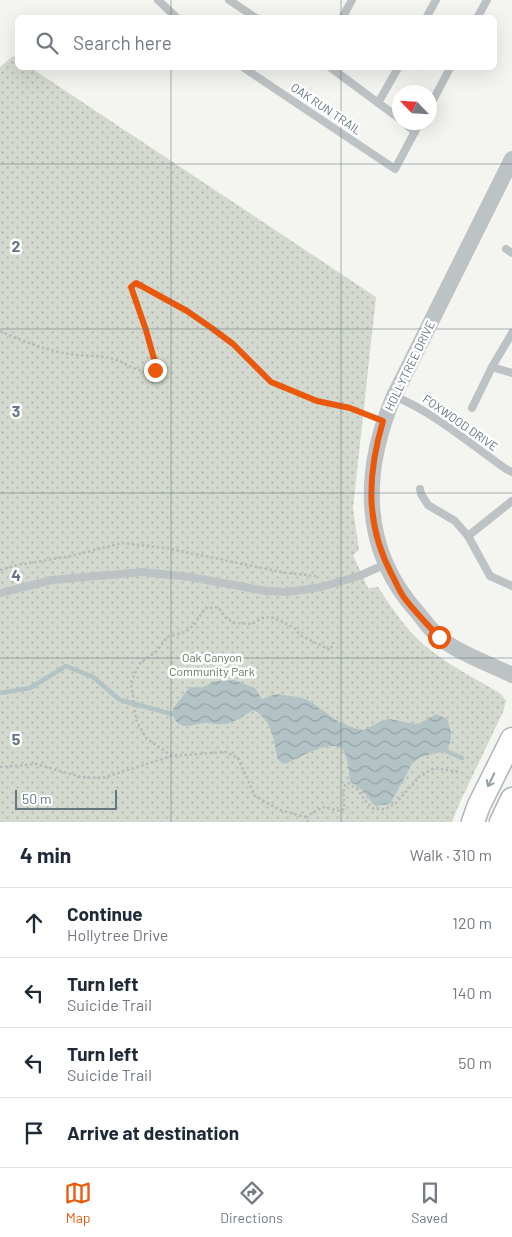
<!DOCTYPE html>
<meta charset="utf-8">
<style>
body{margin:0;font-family:Barlow,sans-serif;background:#f6f6f7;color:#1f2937}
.compass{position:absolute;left:392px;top:85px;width:45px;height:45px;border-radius:50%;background:#fff;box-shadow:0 5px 20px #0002;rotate:295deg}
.scale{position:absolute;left:15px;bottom:12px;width:102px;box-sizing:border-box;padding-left:5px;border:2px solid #637881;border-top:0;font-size:14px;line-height:18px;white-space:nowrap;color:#637881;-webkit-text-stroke:4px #fff;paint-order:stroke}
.stop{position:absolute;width:15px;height:15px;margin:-11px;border:4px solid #ea580c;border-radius:50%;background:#fff}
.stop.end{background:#ea580c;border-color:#fff;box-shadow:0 1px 5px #0008}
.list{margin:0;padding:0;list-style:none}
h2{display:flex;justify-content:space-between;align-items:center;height:65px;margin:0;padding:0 20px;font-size:21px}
h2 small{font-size:16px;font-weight:400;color:#747a83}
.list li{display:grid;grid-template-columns:32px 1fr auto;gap:15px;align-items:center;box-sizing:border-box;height:70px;padding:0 20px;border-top:1px solid #e0e1e3}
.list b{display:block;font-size:19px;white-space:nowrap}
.list p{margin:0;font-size:16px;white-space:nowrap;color:#747a83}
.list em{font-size:16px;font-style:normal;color:#747a83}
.icon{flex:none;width:28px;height:28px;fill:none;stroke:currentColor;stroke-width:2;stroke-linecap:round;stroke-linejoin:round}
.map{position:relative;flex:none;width:512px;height:822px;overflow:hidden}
.search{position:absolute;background:#fff;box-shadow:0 5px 20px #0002;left:15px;right:15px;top:15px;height:55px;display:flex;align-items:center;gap:12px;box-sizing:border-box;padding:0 18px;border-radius:8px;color:#747a83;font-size:19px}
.sheet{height:345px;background:#fff}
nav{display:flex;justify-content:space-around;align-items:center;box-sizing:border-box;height:70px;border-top:1px solid #e0e1e3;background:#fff;font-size:14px;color:#747a83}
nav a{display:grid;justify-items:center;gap:2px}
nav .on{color:#ea580c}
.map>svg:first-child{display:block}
</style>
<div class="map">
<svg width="512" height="822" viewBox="0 0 512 822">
<defs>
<pattern id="park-dots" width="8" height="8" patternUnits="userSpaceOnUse" patternTransform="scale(1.25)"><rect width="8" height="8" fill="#d4d9cf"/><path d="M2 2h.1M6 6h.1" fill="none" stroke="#b0b5ad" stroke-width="1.8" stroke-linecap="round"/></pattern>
<pattern id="water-waves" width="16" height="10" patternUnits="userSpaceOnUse" patternTransform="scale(1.25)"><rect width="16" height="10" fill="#b3c3c5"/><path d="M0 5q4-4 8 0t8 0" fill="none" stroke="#95a3a5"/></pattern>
</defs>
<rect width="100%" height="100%" fill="#f4f4f0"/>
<path fill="url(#park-dots)" d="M13 56 17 59 18 68H31L376 297 353 508 359 550 353 555 368 588 378 587C391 607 405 628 423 644 446 664 475 678 501 694L506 701 503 712 460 802 452 822H0V67Z"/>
<path fill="url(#water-waves)" d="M234 680 255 688 262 699 276 694 303 698 311 702 339 722 357 729 364 730 383 720 390 719 414 724 420 723 436 714 447 719C452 732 453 739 446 751L420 757 412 764 390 804 375 806 362 790 350 781C349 772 348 758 343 750 335 737 296 759 285 764L278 760C274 742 272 718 253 710 244 716 236 722 225 724 219 725 212 723 205 723 190 725 179 732 172 714L174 707 190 687C203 688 202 688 213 682 218 680 228 681 234 680Z"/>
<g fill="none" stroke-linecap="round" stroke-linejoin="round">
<g stroke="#b3c3c5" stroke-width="4.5">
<polyline points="0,693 30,688 66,666 93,677 120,700 172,714"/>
<polyline points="446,751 462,758"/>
</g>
<defs>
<g id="secondary">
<polyline points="473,822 479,805 512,739"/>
<polyline points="501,822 512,799"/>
</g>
</defs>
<use href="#secondary" stroke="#afb6b9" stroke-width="25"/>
<g stroke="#b7babc" stroke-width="2.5" stroke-dasharray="2.5 2.5" stroke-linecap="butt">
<path d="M0 331C22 341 45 350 69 354 86 357 104 354 119 361 128 365 145 376 155 370L156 365 146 330 131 287 136 283 187 311 213 329 233 345 271 382 317 401 350 408 372 417"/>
<polyline points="0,570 17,565 71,556 122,543 166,548 286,573 315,576 316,577"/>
<polyline points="172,756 146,738 136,720 131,682 140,663 157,651 167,637 185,632 194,625 205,608 218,607 226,618 235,623 252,624 262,618 271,617 281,621 294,628 300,635 330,650 334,642"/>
<polyline points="0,767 36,764 81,777 102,778 172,756 226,752 238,758 255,796 280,810 305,817 308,822"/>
<path d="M305 817 324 807 340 811 344 809C345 800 342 793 345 785L348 783 358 790 368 804 374 809H385L395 804 420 776 434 768 459 772"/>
</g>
<g stroke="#bdc2c4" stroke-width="8">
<polyline points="158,0 177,18"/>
<polyline points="229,0 256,18"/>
<polyline points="342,18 352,0"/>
<polyline points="426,18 436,0"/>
<polyline points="477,18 487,0"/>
<polyline points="244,68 395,169 420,122"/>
<polyline points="331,68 400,119"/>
<polyline points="378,103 398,68"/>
<polyline points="430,106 450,68"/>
<polyline points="403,122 415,132"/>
<polyline points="506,249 512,253"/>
<polyline points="492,367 512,373"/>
<path d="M394 396C435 413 469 443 506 469L512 472"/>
<polyline points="472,408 492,367 512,333"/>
<polyline points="420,489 421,494 428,505 455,521 468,536 490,576 512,586"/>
<polyline points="468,536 512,501"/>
<polyline points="0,593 52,580 143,572 190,577 266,591 288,592 321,587 359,576 386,564"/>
</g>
<path stroke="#bdc2c4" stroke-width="16" d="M512 159 394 396C362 471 360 549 418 613 426 623 435 636 447 643 464 655 492 665 512 675"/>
<use href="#secondary" stroke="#fff" stroke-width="22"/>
</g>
<defs><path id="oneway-shaft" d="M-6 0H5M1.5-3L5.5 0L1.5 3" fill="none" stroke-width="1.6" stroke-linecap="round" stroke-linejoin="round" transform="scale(1.25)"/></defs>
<use stroke="#92a0a7" href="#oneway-shaft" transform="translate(491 780) rotate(116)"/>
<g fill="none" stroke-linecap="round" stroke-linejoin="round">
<path stroke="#ea580c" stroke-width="6" d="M155 370 156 366 146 330 131 287 136 283 187 311 213 329 233 344 271 382 317 401 350 408 383 421C367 476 365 525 393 577 397 584 400 593 406 600 416 613 428 625 439 637"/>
</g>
<path fill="none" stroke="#637881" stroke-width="1" stroke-opacity="0.55" d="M171 0V18M341 0V18M171 68V822M341 68V822M0 164H512M0 329H512M0 493H512M0 658H512"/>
<g text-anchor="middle" stroke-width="5" stroke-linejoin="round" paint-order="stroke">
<g font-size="12" fill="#637881" stroke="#fff">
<text transform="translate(326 109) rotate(34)" y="4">OAK RUN TRAIL</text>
<text transform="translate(410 366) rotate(-64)" y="4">HOLLYTREE DRIVE</text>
<text transform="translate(460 423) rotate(35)" y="4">FOXWOOD DRIVE</text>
</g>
<g font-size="12" fill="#6a7862" stroke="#fff">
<text x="212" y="662">Oak Canyon<tspan x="212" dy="14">Community Park</tspan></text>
</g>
</g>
<g font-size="16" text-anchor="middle" font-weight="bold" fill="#637881" stroke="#fff" stroke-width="5" stroke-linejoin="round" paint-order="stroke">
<text x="16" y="252">2</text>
<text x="16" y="417">3</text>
<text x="16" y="581">4</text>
<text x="16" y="745">5</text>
</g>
</svg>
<svg class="compass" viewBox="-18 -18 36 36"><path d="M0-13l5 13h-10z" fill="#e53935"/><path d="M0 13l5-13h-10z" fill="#747a83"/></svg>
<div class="scale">50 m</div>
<div class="stop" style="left:439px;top:637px"></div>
<div class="stop end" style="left:155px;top:370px"></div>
<div class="search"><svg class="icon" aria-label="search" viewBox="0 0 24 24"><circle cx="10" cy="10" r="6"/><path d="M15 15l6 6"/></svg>Search here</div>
</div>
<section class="sheet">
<h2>4 min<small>Walk · 310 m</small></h2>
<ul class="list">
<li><svg class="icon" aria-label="ahead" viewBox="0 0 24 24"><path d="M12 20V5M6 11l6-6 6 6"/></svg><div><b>Continue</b><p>Hollytree Drive</p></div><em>120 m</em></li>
<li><svg class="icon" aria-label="left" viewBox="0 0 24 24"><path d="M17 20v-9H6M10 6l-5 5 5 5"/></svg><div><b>Turn left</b><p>Suicide Trail</p></div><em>140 m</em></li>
<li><svg class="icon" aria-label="left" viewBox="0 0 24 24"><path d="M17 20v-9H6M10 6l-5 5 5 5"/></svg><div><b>Turn left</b><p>Suicide Trail</p></div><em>50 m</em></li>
<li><svg class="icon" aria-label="arrive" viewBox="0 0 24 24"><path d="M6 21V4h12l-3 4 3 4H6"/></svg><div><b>Arrive at destination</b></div></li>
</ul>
</section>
<nav>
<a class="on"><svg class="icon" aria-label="map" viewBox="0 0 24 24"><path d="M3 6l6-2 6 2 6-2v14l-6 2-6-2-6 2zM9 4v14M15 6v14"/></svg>Map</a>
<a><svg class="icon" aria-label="directions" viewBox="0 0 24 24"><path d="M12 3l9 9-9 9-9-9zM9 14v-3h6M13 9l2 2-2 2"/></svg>Directions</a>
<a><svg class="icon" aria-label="saved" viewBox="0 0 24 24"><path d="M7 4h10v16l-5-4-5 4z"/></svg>Saved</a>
</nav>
